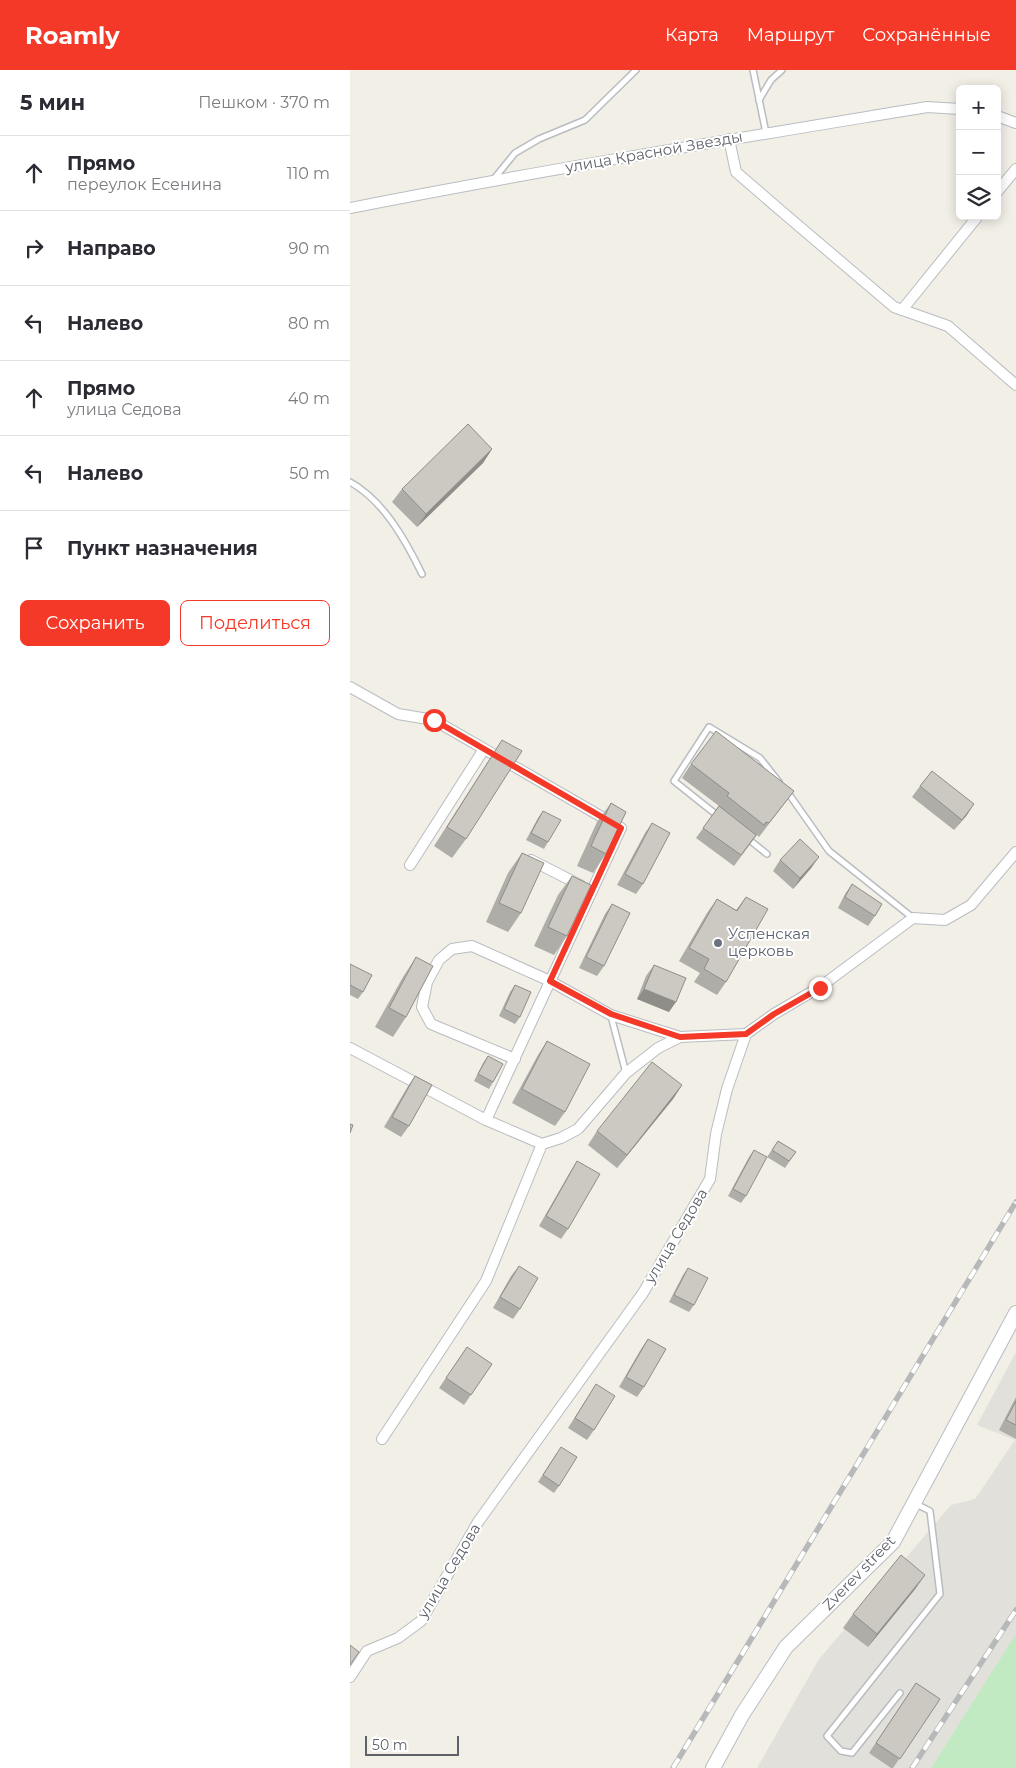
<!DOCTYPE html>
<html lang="ru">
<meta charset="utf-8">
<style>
body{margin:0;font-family:Montserrat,sans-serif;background:#f7f7f7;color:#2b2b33}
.controls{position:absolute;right:15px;top:15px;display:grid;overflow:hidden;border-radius:8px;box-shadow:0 2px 12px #0003}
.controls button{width:45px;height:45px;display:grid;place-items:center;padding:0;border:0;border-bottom:1px solid #e1e1e2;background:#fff;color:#2b2b33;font:25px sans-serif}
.scale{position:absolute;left:15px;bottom:12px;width:94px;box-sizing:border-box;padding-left:5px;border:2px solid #5e6268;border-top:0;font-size:14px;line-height:18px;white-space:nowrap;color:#5e6268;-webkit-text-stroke:4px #fff;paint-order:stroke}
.stop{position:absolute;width:15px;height:15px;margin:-11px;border:4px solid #f53928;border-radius:50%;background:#fff}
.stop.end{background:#f53928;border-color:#fff;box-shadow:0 1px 5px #0008}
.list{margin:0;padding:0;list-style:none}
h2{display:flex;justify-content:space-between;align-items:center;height:65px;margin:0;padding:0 20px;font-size:21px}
h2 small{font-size:16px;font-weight:400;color:#7c7c81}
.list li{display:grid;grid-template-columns:32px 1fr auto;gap:15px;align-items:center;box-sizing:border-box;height:75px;padding:0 20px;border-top:1px solid #e1e1e2}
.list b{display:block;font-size:19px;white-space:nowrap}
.list p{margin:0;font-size:16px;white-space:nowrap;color:#7c7c81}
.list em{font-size:16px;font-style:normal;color:#7c7c81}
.actions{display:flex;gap:10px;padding:15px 20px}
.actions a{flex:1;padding:11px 0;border:1px solid #f53928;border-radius:8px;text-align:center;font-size:18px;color:#f53928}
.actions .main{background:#f53928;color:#fff}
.icon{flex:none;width:28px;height:28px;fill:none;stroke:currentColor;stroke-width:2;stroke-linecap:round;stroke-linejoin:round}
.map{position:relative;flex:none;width:666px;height:1698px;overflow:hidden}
header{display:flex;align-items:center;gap:30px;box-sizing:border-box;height:70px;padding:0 25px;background:#f53928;color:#fff}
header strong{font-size:24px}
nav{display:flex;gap:28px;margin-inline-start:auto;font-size:18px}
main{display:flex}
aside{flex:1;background:#fff}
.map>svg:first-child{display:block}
</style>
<header>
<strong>Roamly</strong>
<nav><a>Карта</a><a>Маршрут</a><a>Сохранённые</a></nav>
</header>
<main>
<aside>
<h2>5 мин<small>Пешком · 370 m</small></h2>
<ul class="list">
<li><svg class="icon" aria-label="ahead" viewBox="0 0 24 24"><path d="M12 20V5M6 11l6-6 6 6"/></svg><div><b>Прямо</b><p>переулок Есенина</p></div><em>110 m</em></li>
<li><svg class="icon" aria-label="right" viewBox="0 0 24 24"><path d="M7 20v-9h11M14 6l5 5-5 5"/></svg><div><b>Направо</b></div><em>90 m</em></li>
<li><svg class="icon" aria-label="left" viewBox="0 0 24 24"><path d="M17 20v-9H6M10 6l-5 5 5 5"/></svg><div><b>Налево</b></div><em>80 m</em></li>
<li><svg class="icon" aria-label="ahead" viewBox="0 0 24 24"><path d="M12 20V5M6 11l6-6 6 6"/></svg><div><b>Прямо</b><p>улица Седова</p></div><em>40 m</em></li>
<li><svg class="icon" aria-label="left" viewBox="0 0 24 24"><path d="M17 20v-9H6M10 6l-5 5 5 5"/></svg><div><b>Налево</b></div><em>50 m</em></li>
<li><svg class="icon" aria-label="arrive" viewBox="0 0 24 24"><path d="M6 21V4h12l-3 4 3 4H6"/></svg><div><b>Пункт назначения</b></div></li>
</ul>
<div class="actions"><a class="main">Сохранить</a><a>Поделиться</a></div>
</aside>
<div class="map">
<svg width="666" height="1698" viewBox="0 0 666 1698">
<rect width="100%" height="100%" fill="#f1efe6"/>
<polygon fill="#e2e0da" points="666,1282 666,1565 581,1698 407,1698 469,1589 601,1435 625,1429 665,1370 627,1355"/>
<polygon fill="#c1eac2" points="666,1565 666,1698 581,1698 662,1570"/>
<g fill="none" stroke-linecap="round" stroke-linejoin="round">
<defs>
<g id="lane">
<polyline points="403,0 416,63"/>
<polyline points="409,30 421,10 432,0"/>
<polyline points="143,110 165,83 189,69 235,50 286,0"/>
<path d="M0 412C34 431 56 471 72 504"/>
<polyline points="436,720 479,781 563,848"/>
<polyline points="368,746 324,711 359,657 410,688 429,712"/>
<polyline points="397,768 417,784"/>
<polyline points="261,946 276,1003"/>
<polyline points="550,1623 502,1683 491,1681 477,1666 590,1524 580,1441 564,1433"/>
</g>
<g id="street">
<polyline points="647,46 666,53"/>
<polyline points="379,69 386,102 430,140 544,237 598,256 666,315"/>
<polyline points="647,122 666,99"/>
<path d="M0 138C192 100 384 69 577 37L610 39"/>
<polyline points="552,240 628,146"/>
<polyline points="0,617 48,644 84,650 271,758 136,1050"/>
<polyline points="181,790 230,815"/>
<polyline points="60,795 134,679"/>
<polyline points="396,964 424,944 470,917 563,848 595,850 621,835 666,782"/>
<polyline points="0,978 136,1050 192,1074 211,1068 228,1059 276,1003 308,978 330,967 396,964 377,1019 366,1064 360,1109 293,1223 128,1452 71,1551 48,1568 17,1581 0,1607"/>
<polyline points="165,989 81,954 72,937 77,912 89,890 102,879 122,876 200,911 261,945 330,967"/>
<polyline points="32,1369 136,1211 192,1074"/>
</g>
<polyline id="secondary" points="363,1698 392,1645 436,1577 543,1472 666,1243"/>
</defs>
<use href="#lane" stroke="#b9bcc1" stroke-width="8"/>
<use href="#street" stroke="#b9bcc1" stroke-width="12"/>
<use href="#secondary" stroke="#b9bdc3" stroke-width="16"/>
<use href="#lane" stroke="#fff" stroke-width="5"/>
<use href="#street" stroke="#fff" stroke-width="10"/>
<use href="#secondary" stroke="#fff" stroke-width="14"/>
<defs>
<g id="rail">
<polyline points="323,1698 666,1132"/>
<polyline points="562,1698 666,1540"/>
</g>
</defs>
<use href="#rail" stroke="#b7b8b9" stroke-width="5.5"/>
<use href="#rail" stroke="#fff" stroke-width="4" stroke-dasharray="11" stroke-linecap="butt"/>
</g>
<g fill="#afada8">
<polygon points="142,379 133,393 67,457 42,432 52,419"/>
<polygon points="152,670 116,769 102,788 84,776 139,690"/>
<polygon points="341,694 444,721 409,767 407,765 384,796 346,768 369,736 332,708"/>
<polygon points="570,716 617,745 604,760 562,727"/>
<polygon points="261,733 256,784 243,803 227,796 247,752"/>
<polygon points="193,741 198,772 194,779 176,770 188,748"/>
<polygon points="302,753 293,814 286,824 267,815 295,763"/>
<polygon points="172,783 171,843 158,862 136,852 158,803"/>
<polygon points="430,790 462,797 443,819 423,801"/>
<polygon points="222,806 217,866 204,885 184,876 208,825"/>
<polygon points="502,814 525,846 518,856 488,838 495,824"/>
<polygon points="396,827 376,912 367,925 344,912 350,903 329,891 357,843 367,829 386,840"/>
<polygon points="262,834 254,896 247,906 229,898 255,844"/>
<polygon points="66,887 56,947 43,967 25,957 53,907"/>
<polygon points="0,894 13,922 8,929 0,925"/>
<polygon points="304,895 319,942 287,929 296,906"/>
<polygon points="165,915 170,947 165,954 149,946 160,922"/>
<polygon points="197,971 215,1042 205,1056 162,1033 188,985"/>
<polygon points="138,986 143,1012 139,1019 124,1011 133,993"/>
<polygon points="65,1006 59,1056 51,1067 34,1057 58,1016"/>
<polygon points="332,1015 323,1029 267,1098 238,1075 247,1061"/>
<polygon points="428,1071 446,1082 435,1098 417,1087"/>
<polygon points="404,1080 396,1126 391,1133 378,1126 399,1087"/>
<polygon points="227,1091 218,1159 211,1169 189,1156 220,1102"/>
<polygon points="169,1196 170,1239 163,1249 143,1238 161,1206"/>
<polygon points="338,1198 344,1235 339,1242 319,1232 333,1205"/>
<polygon points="298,1269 294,1317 287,1327 269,1317 291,1279"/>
<polygon points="117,1277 142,1294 114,1335 89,1318"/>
<polygon points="246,1314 244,1360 237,1370 218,1358"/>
<polygon points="666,1327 666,1369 649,1360"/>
<polygon points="206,1384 209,1416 204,1423 188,1412"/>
<polygon points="566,1518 518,1577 493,1558 503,1544"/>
<polygon points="566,1613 590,1629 543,1698 541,1698 519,1683"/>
</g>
<g fill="#8f8d88">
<polygon points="142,379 133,393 67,457 76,444"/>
<polygon points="624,734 617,745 604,760 612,750"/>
<polygon points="469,787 462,797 443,819 450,808"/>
<polygon points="294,919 326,932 319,942 287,929"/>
<polygon points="332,1015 323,1029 267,1098 277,1085"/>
<polygon points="575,1505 566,1518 518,1577 527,1564"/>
</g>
<g fill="#ccc9c3" stroke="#8f8d88">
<polygon points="118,354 142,379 76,444 52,419"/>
<polygon points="366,661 444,721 419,753 416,752 414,755 377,726 379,723 341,694"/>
<polygon points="152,670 172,681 116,769 97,757"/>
<polygon points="582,701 624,734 612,750 570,716"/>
<polygon points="261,733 276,742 256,784 241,776"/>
<polygon points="369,736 406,765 391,785 353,758"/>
<polygon points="193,741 211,750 198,772 181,763"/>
<polygon points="302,753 320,763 293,814 275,804"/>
<polygon points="450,769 469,787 450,808 430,790"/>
<polygon points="172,783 194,793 171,843 149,833"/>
<polygon points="222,806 241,815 217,866 198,857"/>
<polygon points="502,814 532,834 525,846 495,827"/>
<polygon points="396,827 418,839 376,912 354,899 359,889 339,878 367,829 387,841"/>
<polygon points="262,834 280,843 254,896 236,887"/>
<polygon points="66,887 83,896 56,947 39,938"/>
<polygon points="0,894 22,905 13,922 0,915"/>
<polygon points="304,895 336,908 326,932 294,919"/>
<polygon points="165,915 181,922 170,947 154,939"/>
<polygon points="197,971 240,994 215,1042 172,1019"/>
<polygon points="138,986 153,994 143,1012 128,1004"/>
<polygon points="302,992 332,1015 277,1085 247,1061"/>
<polygon points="65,1006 82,1015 59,1056 42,1047"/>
<polygon points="0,1054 3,1055 0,1063"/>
<polygon points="428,1071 446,1082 439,1091 422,1080"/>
<polygon points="404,1080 417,1087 396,1126 383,1119"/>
<polygon points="227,1091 250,1104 218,1159 196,1146"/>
<polygon points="169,1196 188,1208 170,1239 150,1227"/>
<polygon points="338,1198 358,1208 344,1235 324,1225"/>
<polygon points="298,1269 316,1279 294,1317 276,1307"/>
<polygon points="117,1277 142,1294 121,1325 96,1308"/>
<polygon points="246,1314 265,1326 244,1360 225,1348"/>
<polygon points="666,1331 666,1355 656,1350"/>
<polygon points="211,1377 227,1387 209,1416 193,1405"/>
<polygon points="551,1485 575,1505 527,1564 503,1544"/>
<polygon points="0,1575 9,1582 0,1595"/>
<polygon points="566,1613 590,1629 550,1689 526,1673"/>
</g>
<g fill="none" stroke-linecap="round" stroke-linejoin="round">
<polyline stroke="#f53928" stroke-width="6" points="84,650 271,758 200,911 261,944 330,967 396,964 424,944 470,918"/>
</g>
<circle fill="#6b7280" stroke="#fff" stroke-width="2" cx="368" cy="873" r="5"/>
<g text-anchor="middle" stroke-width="4" stroke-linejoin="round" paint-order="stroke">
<g font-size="15" fill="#5e6268" stroke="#fff">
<text transform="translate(304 82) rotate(-10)" y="5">улица Красной Звезды</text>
<text transform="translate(326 1166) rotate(-59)" y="5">улица Седова</text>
<text transform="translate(99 1501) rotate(-59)" y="5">улица Седова</text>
<text transform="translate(509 1503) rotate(-46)" y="5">Zverev street</text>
</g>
<g font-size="15" fill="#5b616d" stroke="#fff" text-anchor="start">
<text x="378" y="869">Успенская<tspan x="378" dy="17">церковь</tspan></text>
</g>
</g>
</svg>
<div class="controls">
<button>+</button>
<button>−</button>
<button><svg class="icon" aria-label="layers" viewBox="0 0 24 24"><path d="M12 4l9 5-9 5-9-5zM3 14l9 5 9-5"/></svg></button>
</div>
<div class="scale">50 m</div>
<div class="stop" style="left:84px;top:650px"></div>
<div class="stop end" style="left:470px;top:918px"></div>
</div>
</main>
